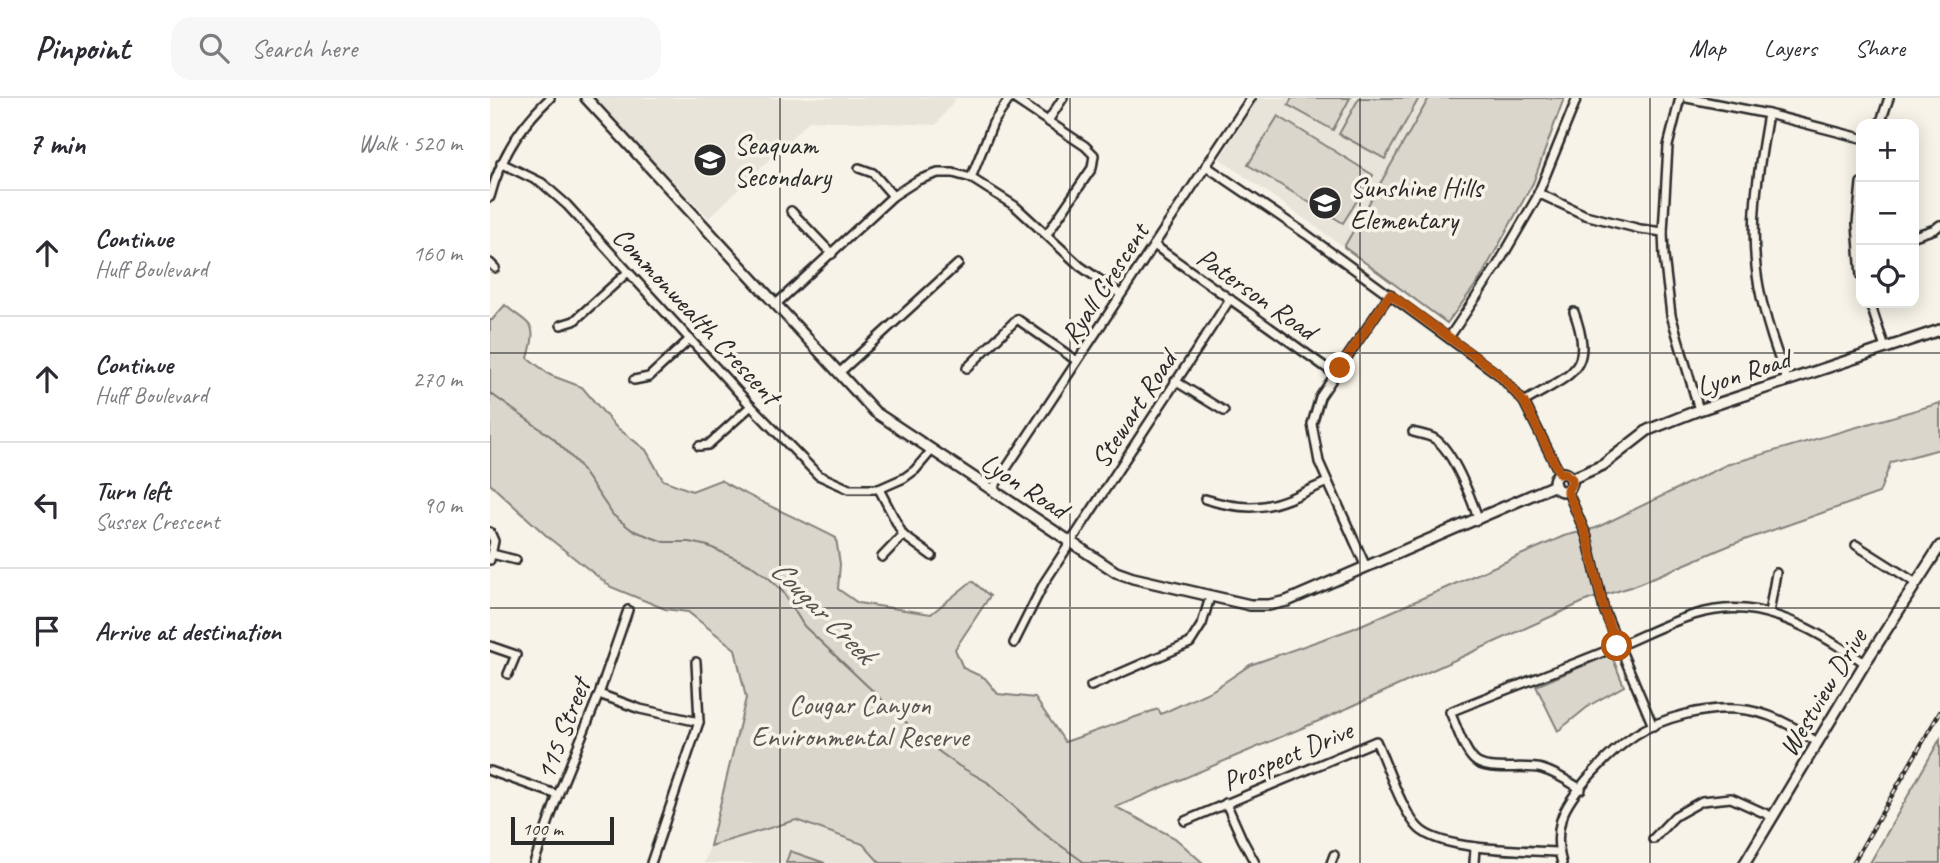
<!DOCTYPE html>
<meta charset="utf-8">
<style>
body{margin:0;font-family:Caveat,sans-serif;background:#f7f7f7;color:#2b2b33}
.controls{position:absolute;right:21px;top:21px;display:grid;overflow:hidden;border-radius:14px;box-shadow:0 4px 18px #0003}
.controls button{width:63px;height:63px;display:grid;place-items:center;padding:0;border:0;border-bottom:2px solid #e1e1e2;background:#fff;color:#2b2b33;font:35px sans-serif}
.scale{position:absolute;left:21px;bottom:18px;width:103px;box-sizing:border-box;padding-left:7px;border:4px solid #2b2b2b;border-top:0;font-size:19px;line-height:24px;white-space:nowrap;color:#2b2b2b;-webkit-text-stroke:5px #f7f3e8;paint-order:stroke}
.stop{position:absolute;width:21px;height:21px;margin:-16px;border:5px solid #b45309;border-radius:50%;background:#fff}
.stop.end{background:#b45309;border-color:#fff;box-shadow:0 2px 7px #0008}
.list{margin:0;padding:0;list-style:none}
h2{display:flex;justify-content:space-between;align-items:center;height:91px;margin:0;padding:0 28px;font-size:30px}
h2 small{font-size:23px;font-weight:400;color:#7c7c81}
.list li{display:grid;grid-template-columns:46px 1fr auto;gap:21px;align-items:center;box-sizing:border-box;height:126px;padding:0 28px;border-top:2px solid #e1e1e2}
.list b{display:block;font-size:26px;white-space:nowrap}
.list p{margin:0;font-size:23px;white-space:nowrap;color:#7c7c81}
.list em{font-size:23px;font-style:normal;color:#7c7c81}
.icon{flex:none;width:38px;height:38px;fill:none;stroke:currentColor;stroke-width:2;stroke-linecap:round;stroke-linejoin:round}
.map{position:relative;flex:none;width:1450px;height:765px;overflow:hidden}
header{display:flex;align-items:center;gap:42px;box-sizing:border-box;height:98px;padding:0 35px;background:#fff;border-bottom:2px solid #e1e1e2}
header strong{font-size:33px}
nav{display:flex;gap:38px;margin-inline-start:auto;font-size:24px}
.search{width:490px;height:63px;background:#f7f7f7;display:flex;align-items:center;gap:18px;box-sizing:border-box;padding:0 24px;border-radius:21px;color:#7c7c81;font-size:26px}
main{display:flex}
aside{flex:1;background:#fff}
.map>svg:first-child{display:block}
</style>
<header>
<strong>Pinpoint</strong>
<div class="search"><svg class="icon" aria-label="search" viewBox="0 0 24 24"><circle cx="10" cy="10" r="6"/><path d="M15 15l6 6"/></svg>Search here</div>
<nav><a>Map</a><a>Layers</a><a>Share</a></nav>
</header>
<main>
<aside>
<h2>7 min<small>Walk · 520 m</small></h2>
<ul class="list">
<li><svg class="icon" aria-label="ahead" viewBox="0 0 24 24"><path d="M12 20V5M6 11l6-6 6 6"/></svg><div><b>Continue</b><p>Huff Boulevard</p></div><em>160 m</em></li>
<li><svg class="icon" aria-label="ahead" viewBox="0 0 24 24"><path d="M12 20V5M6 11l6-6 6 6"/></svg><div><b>Continue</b><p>Huff Boulevard</p></div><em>270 m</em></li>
<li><svg class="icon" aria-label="left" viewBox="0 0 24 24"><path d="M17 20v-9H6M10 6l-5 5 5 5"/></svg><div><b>Turn left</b><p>Sussex Crescent</p></div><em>90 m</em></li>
<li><svg class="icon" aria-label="arrive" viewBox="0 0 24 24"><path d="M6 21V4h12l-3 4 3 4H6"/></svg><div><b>Arrive at destination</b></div></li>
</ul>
</aside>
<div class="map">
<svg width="1450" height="765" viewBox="0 0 1450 765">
<rect width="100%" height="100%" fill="#f7f3e8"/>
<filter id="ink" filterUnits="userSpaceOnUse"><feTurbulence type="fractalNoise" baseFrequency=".0143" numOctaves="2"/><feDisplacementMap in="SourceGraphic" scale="14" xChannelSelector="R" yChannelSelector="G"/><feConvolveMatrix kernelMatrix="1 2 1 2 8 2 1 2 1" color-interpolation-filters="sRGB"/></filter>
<g filter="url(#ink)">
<g fill="#e8e4da">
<polygon points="106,0 466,0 446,27 320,22 219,120 149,49"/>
<polygon points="767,0 939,0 854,149 730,61"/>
<polygon points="306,722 373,746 390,765 214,765 220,748"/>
</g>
<g fill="#dad6cc" stroke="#82807c" stroke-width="2">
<polygon points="802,0 860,0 843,32 798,7"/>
<polygon points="869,0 929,0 895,61 849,36"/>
<polygon points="939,0 1074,0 1043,85 990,181 957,225 854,149"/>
<polygon points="788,18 883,77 853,125 758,67"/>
<path d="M15 207C40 229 49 223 38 260L60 277 92 289 125 328 156 352 173 382 202 393 230 382C268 404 308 420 346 440L350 466 348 491 368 505 441 516 482 483 500 498 465 551 473 570 495 580 508 596 545 600 575 644 668 611 671 616 723 592 760 567 862 531 1074 438 1106 430 1236 367 1450 305V351L1401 364 1389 395 1243 446 1141 489 1098 502 838 619 626 709 685 740 713 765H390L373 746 306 722 220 748 256 600 245 551 198 514 175 511 121 489 59 440 0 386V222H2Z"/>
<polygon points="1121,556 1134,588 1100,607 1068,633 1046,588"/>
<polygon points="1450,641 1450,765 1380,765"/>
<polygon points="300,753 335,765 296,765"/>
</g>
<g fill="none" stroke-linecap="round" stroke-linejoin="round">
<polyline stroke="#7a7874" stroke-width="2" points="0,295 63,340 88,366 123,417 142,432 174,444 199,444 218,448 262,468 279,480 293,494 314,528 440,647 469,668 497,684 556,737 595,765"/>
<defs>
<g id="minor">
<polyline points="523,0 595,48 604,57 602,70 557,136"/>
<polyline points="1190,0 1178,48 1173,134 1174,158 1181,217 1209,312"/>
<polyline points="1197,0 1278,16 1371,40"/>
<path d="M1278 16C1268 73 1258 131 1269 189 1275 221 1286 252 1297 283"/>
<polyline points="558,23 573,0"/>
<polyline points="1390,26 1399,0"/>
<polyline points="11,65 52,85 77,107 261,308 328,377 359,391 389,391 414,380 425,372 442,352"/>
<polyline points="716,68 816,136 1009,277 1034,304 1070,376"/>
<polyline points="369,70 383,75 403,98"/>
<polyline points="481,80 503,25 520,0"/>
<polyline points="1371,85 1367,126 1371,178"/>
<polyline points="1048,95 1095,117 1150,131 1173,134"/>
<path d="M0 99C10 60 31 27 60 0"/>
<polyline points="301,113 342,156"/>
<polyline points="1424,138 1445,131 1450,127"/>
<polyline points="664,147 845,276"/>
<polyline points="0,165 5,170"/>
<polyline points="1380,205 1395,250"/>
<polyline points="285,207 403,98 428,82 448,75 463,75 481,80 525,108 590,168 630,196"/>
<polyline points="71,227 84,223 138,174"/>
<polyline points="960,238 1007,168 1046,101 1087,0"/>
<polyline points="477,270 527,221 587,263"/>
<polyline points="349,275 468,166"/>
<polyline points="144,282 159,279 200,241"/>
<polyline points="685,283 734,313"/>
<path d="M1034 304C1080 276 1106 274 1084 214"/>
<path d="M923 334C930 336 939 337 945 341 963 353 981 400 988 420"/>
<polyline points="209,348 218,347 261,308"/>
<polyline points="389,391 413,437 442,458"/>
<polyline points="502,392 761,0"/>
<polyline points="1077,392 1097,439 1114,512 1163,628"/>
<path d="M715 401C770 418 788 406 837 384"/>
<polyline points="0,434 4,443 0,462"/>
<polyline points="1366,447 1426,485"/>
<polyline points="2,456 26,462"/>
<polyline points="392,459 413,437"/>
<polyline points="876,469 829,364 822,326 830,299 900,196"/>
<polyline points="1279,515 1286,475"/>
<polyline points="524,545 554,485 740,201"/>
<polyline points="0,548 26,557 18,576"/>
<polyline points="601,588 700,545 712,526 720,499"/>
<polyline points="109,596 150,611 209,624"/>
<polyline points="0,673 68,697"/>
<path d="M1091 691C1078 683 1066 675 1052 671 1034 666 996 675 984 662 973 651 967 629 960 614 1016 591 1073 571 1128 548 1167 532 1211 506 1255 511 1300 516 1338 541 1375 565"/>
<polyline points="736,705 752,741 765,765"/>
<path d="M695 723 886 643C896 665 914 720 932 733 959 753 1035 752 1069 754"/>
<polyline points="1163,741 1185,718 1212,703 1241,700 1283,719"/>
<polyline points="44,765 68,697 109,596 138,512"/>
<polyline points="161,765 209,624 206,564"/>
<polyline points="841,765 844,757"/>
<polyline points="984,765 985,749"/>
<path d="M1072 765C1068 751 1067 736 1071 722 1080 694 1121 653 1145 637 1173 619 1215 609 1248 611 1278 613 1303 628 1327 644"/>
</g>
<g id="tertiary">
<polyline points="96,0 385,314 626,474 643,480 760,507 779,507 797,503 1065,387"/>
<circle cx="1073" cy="384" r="9"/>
<polyline points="1081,381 1113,367 1158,332 1209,312 1450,232"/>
<polyline points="1255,765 1375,565 1450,448"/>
</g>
</defs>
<use href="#minor" stroke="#2b2b2b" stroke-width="12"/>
<use href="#tertiary" stroke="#2b2b2b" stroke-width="14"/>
<use href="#minor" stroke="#f7f3e8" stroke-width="7"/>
<use href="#tertiary" stroke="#f7f3e8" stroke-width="9"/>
<defs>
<polyline id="rail" points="1363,765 1450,614"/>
</defs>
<use href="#rail" stroke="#2b2b2b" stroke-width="4.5"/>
<use href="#rail" stroke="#f7f3e8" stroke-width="2" stroke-dasharray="5" stroke-linecap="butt"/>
</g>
</g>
<g fill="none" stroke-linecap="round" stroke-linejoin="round" filter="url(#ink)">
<polyline stroke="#b45309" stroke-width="9" points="850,270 900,196 1009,276 1034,304 1070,376 1075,375 1082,381 1082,386 1077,392 1097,439 1114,512 1127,548"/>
</g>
<path fill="none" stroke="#2b2b2b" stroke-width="2" stroke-opacity="0.55" d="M290 0V765M580 0V765M870 0V765M1160 0V765M0 255H1450M0 510H1450"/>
<defs>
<symbol id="school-disc" viewBox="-11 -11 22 22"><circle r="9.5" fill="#2b2b2b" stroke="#f7f3e8"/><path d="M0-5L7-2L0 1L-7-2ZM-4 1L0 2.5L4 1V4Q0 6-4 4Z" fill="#fff"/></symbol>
</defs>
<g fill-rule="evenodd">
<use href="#school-disc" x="201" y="43" width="38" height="38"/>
<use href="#school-disc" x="816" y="86" width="38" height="38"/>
</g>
<g text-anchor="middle" stroke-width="7" stroke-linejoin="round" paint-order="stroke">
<g font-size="28" fill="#2b2b2b" stroke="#f7f3e8" text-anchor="start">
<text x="244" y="56">Seaquam<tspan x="244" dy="32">Secondary</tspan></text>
<text x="860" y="99">Sunshine Hills<tspan x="860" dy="32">Elementary</tspan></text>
</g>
<g font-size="28" fill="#2b2b2b" stroke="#f7f3e8">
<text transform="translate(614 185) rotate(-57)" y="10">Ryall Crescent</text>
<text transform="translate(767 195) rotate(35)" y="10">Paterson Road</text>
<text transform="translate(207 217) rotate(47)" y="10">Commonwealth Crescent</text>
<text transform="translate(1253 274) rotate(-18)" y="10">Lyon Road</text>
<text transform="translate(643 311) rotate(-57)" y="10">Stewart Road</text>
<text transform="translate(535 387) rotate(33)" y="10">Lyon Road</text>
<text transform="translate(1332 594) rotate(-59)" y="10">Westview Drive</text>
<text transform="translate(72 631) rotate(-69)" y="10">115 Street</text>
<text transform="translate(797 657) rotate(-23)" y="10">Prospect Drive</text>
</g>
<g font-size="28" fill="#575653" stroke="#f7f3e8">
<text x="370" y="616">Cougar Canyon<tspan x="370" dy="32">Environmental Reserve</tspan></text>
</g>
<g font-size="30" font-style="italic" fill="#53524f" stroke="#f7f3e8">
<text transform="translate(333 513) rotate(45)" y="10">Cougar Creek</text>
</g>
</g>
</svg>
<div class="controls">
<button>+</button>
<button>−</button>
<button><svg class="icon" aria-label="locate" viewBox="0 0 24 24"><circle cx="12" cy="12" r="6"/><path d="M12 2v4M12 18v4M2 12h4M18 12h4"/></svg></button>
</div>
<div class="scale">100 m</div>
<div class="stop" style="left:1127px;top:548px"></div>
<div class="stop end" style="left:850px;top:270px"></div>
</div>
</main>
